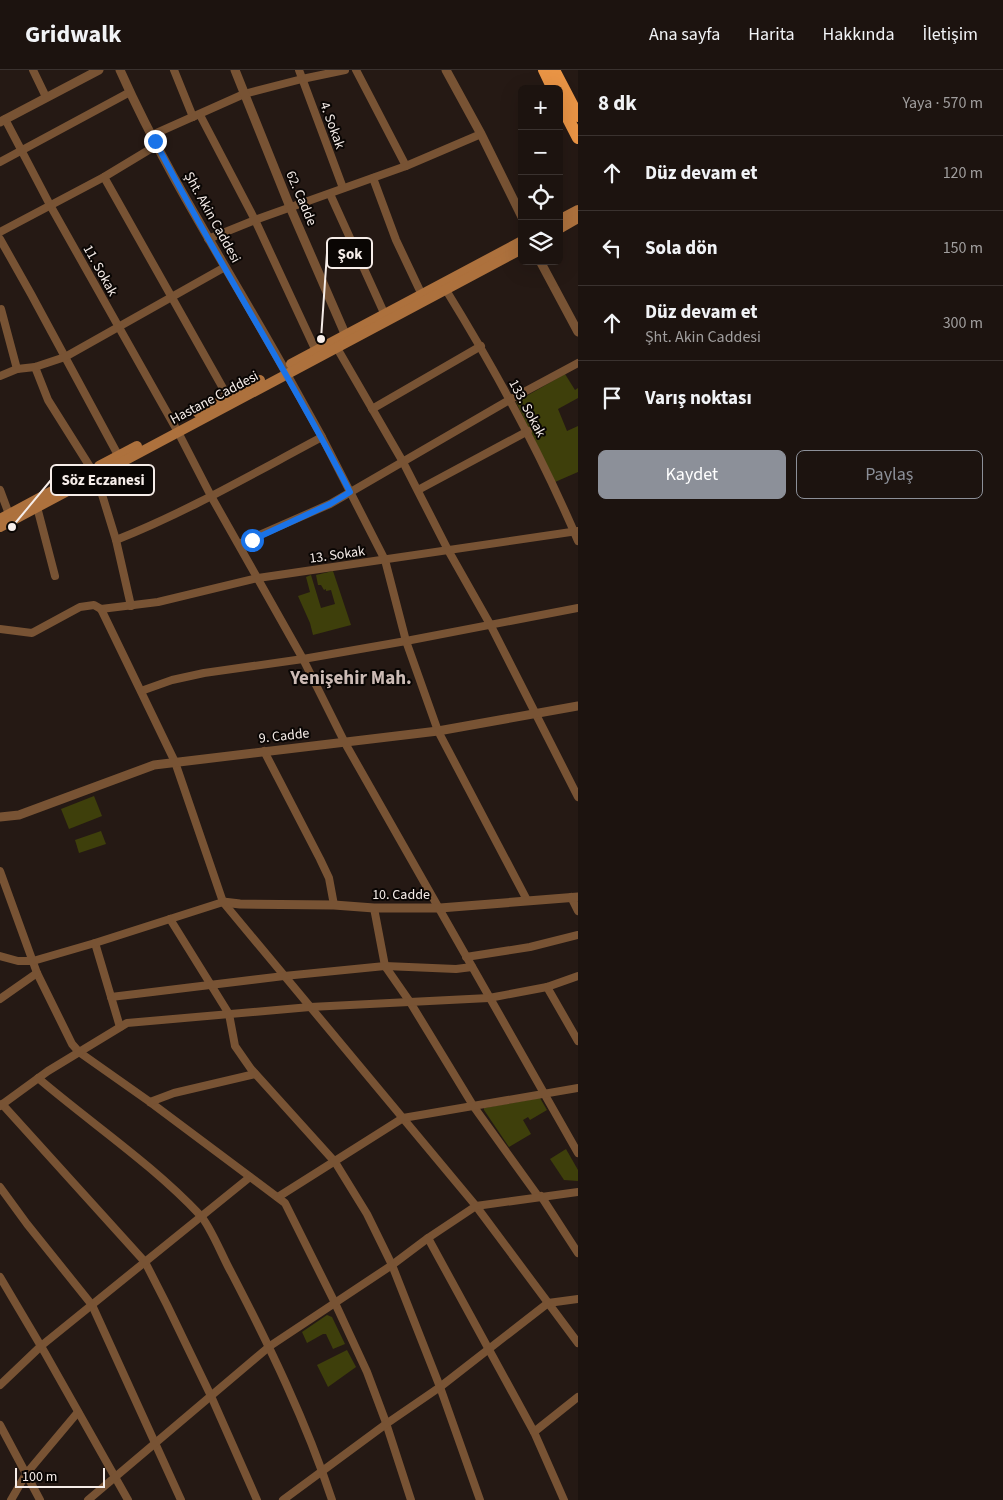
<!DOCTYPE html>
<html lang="tr">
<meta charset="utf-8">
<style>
body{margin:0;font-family:"Source Sans 3",sans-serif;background:#29201d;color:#f1f3f6}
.controls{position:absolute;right:15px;top:15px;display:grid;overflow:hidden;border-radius:8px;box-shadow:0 5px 20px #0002}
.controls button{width:45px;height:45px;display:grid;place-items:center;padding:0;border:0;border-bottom:1px solid #3a322f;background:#1c130f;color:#f1f3f6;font:25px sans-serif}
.scale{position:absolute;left:15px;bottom:12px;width:90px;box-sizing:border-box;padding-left:5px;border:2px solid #f6ede9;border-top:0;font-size:14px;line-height:18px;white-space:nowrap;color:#f6ede9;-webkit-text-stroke:4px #0a0604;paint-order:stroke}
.stop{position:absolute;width:15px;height:15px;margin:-11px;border:4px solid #1a73e8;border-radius:50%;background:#fff}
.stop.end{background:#1a73e8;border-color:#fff;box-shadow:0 1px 5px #0008}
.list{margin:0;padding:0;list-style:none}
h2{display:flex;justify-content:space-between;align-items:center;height:65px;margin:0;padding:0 20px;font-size:21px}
h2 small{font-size:16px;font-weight:400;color:#a09e9e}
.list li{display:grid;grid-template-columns:32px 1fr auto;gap:15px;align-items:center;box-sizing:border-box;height:75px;padding:0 20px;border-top:1px solid #3a322f}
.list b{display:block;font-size:19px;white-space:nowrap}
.list p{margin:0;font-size:16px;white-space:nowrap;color:#a09e9e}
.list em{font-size:16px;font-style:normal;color:#a09e9e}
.actions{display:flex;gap:10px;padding:15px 20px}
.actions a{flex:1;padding:11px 0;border:1px solid #8c9099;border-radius:8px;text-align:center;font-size:18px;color:#8c9099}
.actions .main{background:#8c9099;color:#fff}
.icon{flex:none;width:28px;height:28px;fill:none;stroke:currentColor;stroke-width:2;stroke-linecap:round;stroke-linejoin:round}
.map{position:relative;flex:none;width:578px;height:1430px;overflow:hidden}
header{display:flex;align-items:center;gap:30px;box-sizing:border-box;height:70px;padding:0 25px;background:#1c130f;border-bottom:1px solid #3a322f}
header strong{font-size:24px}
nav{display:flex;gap:28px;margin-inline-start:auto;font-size:18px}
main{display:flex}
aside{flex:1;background:#1c130f}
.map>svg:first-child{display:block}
</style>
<header>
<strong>Gridwalk</strong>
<nav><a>Ana sayfa</a><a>Harita</a><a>Hakkında</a><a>İletişim</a></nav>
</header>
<main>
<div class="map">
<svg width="578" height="1430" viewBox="0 0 578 1430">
<rect width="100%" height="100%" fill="#251914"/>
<g fill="#3e3f0b">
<polygon points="565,304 575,320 578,318 578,328 558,339 567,361 578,356 578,402 555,412 516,332"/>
<polygon points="333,501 351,555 313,565 310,553 298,526 310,522 306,507 311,505 321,538 335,534 331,520 326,521 326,519 324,520 321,515 318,515 316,505"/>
<polygon points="94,726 102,746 69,759 61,739"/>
<polygon points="101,761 106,774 79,783 75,770"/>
<polygon points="540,1028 547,1040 530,1050 528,1047 523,1050 531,1064 509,1077 484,1040 484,1038"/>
<polygon points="566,1079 578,1100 578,1111 564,1110 550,1089"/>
<polygon points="327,1245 332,1247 345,1274 333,1279 326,1264 323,1264 307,1273 302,1262"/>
<polygon points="347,1280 356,1297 328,1317 317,1295"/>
</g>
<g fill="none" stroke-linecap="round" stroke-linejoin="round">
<g stroke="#785334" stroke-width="8">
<polyline points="33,0 46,27"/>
<polyline points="174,0 193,47"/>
<polyline points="299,0 343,118"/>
<polyline points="356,0 406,96"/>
<polyline points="200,45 255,150 316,281"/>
<polyline points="5,49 50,135 178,362 211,426 303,589 345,673 578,1083"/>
<polyline points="152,65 244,24 302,9 345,0"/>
<polyline points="0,92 130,22"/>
<polyline points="104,107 228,327"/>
<polyline points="373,108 396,170 422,225"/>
<polyline points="330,124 385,245"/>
<polyline points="0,162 104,107 157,75"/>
<polyline points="0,169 31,224 118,385"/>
<polyline points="208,169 255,150 406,96 481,64"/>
<path d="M446 220C496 301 541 384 578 471"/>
<polyline points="1,239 17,299"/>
<polyline points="337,278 403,392 448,480 491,556 578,727"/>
<polyline points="35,297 48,330 92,400"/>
<polyline points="287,304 322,367 385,490 406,571 438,661 527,830"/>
<polyline points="0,306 17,299 35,297 65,287 225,197"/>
<polyline points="372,339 481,276"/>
<polyline points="96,405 116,470 131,536"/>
<polyline points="0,420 9,444"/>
<polyline points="418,420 528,361"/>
<polyline points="37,437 55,506"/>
<path d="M116 470C187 442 254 403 322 367"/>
<polyline points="239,474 330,434 511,329 578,293"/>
<polyline points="101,539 158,532 258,508 578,461"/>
<polyline points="0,559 32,563 80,537 94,535 101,539 175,692 223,832 476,1136 578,1273"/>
<polyline points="141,621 172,610 204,603 303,589 406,571 578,538"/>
<polyline points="264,681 320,789 329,808 334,835"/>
<polyline points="0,801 37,903 72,974 79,982 150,1032 285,1133 335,1233 367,1302 385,1350 411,1430"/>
<polyline points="571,827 578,841"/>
<polyline points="374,838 385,896 410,932 474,1037 538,1126"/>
<polyline points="170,849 229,944 235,976 251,999 335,1092 367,1144 392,1195 440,1317 480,1430"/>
<polyline points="95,873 120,957"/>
<polyline points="0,886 18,891 33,891 95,873 223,832"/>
<polyline points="466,887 530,877 578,865"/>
<polyline points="547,917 578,971"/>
<polyline points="111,927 284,906 385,896 456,899 472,897"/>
<polyline points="0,929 37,903"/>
<path d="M38 1008C92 1054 152 1094 200 1145 210 1155 223 1188 231 1202 269 1275 306 1351 332 1430"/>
<polyline points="150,1032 174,1023 255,1004"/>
<polyline points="2,1034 145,1192 167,1235 211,1326 257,1430"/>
<polyline points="0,1036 48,1001 127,953 310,937 489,928 547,917 578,906"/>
<polyline points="0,1117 27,1154 92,1235 181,1430"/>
<polyline points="541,1126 578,1183"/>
<polyline points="278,1127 403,1048 578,1018"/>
<polyline points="428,1168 534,1362 564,1430"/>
<polyline points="0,1207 45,1283 128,1430"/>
<polyline points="0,1315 41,1276 250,1107"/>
<polyline points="0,1355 40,1430"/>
<polyline points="534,1362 578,1327"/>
<polyline points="11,1430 26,1404 78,1342"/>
<polyline points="88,1430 270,1276 392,1195 428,1168 476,1136 578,1122"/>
<polyline points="283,1430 386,1354 440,1317 548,1233 578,1229"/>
</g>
<g stroke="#785334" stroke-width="9">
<path d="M120 0C167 106 231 203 287 304"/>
<polyline points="235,0 290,137 346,266"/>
<polyline points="446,0 481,64 522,147"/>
<polyline points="0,52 99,0"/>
<polyline points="540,191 578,262"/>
<polyline points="0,747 19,745 154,695 438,661 578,636"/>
<polyline points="223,832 240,834 334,835 374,838 440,838 578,827"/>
</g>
<g stroke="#ad713d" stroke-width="10">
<polyline points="559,150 578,140"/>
<polyline points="559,159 578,148"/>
<polyline points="291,294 522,171"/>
<polyline points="198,343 260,310"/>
<polyline points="99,396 137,376"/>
<polyline points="0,449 71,411"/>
<polyline points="0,457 522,179"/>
</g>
<g stroke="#e99445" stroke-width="12">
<polyline points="544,0 553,19"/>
<polyline points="554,0 578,46"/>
<polyline points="559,31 578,68"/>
</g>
</g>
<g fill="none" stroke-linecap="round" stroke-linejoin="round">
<path stroke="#1a73e8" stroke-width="6" d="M155 71C216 190 289 303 350 422L330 434 252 470"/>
</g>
<g text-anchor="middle" stroke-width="4" stroke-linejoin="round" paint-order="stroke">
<g font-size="14" fill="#f6ede9" stroke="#0a0604">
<text transform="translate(333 55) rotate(70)" y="5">4. Sokak</text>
<text transform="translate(302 128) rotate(67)" y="5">62. Cadde</text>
<text transform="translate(213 147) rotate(61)" y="5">Şht. Akin Caddesi</text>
<text transform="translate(101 200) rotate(61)" y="5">11. Sokak</text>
<text transform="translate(214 327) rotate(-28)" y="5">Hastane Caddesi</text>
<text transform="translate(528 338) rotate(62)" y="5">133. Sokak</text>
<text transform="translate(337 484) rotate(-8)" y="5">13. Sokak</text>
<text transform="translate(284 665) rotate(-6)" y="5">9. Cadde</text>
<text x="401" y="829">10. Cadde</text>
</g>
<g font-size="19" font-weight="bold" fill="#ccbbb5" stroke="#0a0604">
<text x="351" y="614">Yenişehir Mah.</text>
</g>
</g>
<path fill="none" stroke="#f6ede9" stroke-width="2" d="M321 269L327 183M12 457L51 410"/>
<g fill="#f6ede9" stroke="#0a0604" stroke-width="2">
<circle cx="321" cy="269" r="5"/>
<circle cx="12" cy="457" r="5"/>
</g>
<g fill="#0a0604" stroke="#f6ede9" stroke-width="2">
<rect x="327" y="168" width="45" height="30" rx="5"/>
<rect x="51" y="395" width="103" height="30" rx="5"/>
</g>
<g font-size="15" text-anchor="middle" font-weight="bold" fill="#f6ede9">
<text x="350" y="189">Şok</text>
<text x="103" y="415">Söz Eczanesi</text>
</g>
</svg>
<div class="controls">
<button>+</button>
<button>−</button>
<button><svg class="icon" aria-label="locate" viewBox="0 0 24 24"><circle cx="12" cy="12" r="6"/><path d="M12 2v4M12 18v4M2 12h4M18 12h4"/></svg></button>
<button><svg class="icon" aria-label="layers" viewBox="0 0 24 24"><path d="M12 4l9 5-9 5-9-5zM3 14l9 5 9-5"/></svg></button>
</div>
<div class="scale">100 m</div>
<div class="stop" style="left:252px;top:470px"></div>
<div class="stop end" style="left:155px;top:71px"></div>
</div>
<aside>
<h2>8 dk<small>Yaya · 570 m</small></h2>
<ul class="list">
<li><svg class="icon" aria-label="ahead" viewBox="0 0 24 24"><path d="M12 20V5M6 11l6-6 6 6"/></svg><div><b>Düz devam et</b></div><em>120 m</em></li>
<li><svg class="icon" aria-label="left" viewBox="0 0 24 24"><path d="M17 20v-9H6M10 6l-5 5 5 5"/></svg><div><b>Sola dön</b></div><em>150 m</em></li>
<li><svg class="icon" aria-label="ahead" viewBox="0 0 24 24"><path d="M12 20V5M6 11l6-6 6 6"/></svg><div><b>Düz devam et</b><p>Şht. Akin Caddesi</p></div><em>300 m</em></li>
<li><svg class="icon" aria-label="arrive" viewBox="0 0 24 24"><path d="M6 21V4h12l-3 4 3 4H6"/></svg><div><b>Varış noktası</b></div></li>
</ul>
<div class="actions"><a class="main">Kaydet</a><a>Paylaş</a></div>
</aside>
</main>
